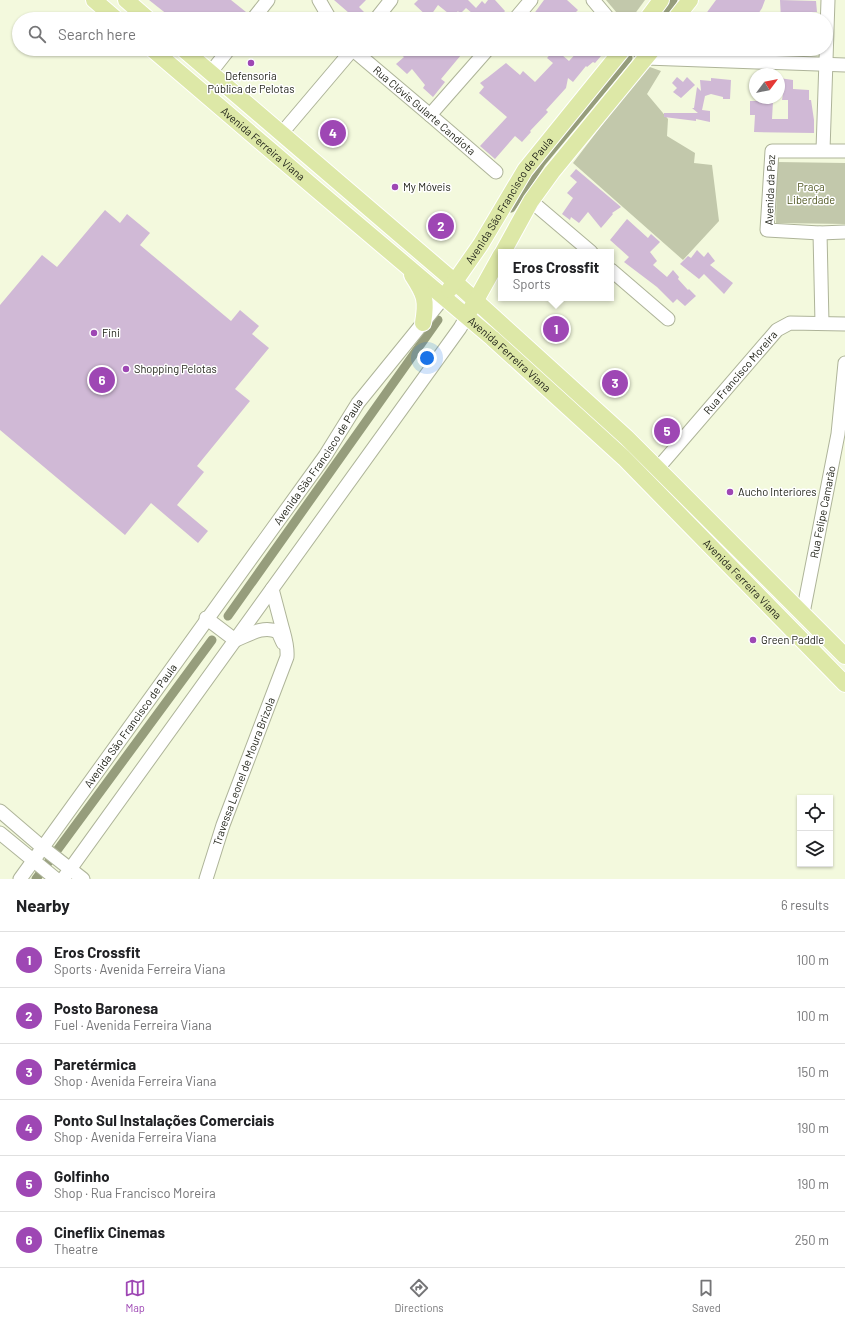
<!DOCTYPE html>
<meta charset="utf-8">
<style>
body{margin:0;font-family:Barlow,sans-serif;background:#f2f2f2;color:#202124}
.controls{position:absolute;right:12px;bottom:12px;display:grid;overflow:hidden;border-radius:0px;box-shadow:0 1px 3px #0004}
.controls button{width:36px;height:36px;display:grid;place-items:center;padding:0;border:0;border-bottom:1px solid #e0e0e0;background:#fff;color:#202124;font:20px sans-serif}
.compass{position:absolute;left:749px;top:68px;width:36px;height:36px;border-radius:50%;background:#fff;box-shadow:0 1px 3px #0004;rotate:58deg}
.you{position:absolute;left:427px;top:358px;width:14px;height:14px;margin:-10px;border:3px solid #fff;border-radius:50%;background:#1a73e8;box-shadow:0 0 0 6px #1a73e833}
.badge{display:grid;place-items:center;width:26px;height:26px;border-radius:50%;background:#9e47b4;color:#fff;font-size:13px;font-weight:700}
.pin{position:absolute;translate:-50% -50%;border:2px solid #fff;box-shadow:0 1px 4px #0006}
.popup{position:absolute;left:498px;top:249px;width:116px;height:52px;box-sizing:border-box;display:grid;place-content:center;border-radius:0px;background:#fff;filter:drop-shadow(0 1px 3px #0005);font-size:13px;white-space:nowrap;color:#757577}
.popup b{font-size:15px;color:#202124}
.popup::after{content:'';position:absolute;left:50%;top:100%;margin-left:-8px;border:8px solid transparent;border-top-color:#fff}
.list{margin:0;padding:0;list-style:none}
h2{display:flex;justify-content:space-between;align-items:center;height:52px;margin:0;padding:0 16px;font-size:17px}
h2 small{font-size:13px;font-weight:400;color:#757577}
.list li{display:grid;grid-template-columns:26px 1fr auto;gap:12px;align-items:center;box-sizing:border-box;height:56px;padding:0 16px;border-top:1px solid #e0e0e0}
.list b{display:block;font-size:15px;white-space:nowrap}
.list p{margin:0;font-size:13px;white-space:nowrap;color:#757577}
.list em{font-size:13px;font-style:normal;color:#757577}
.icon{flex:none;width:22px;height:22px;fill:none;stroke:currentColor;stroke-width:2;stroke-linecap:round;stroke-linejoin:round}
.map{position:relative;flex:none;width:845px;height:879px;overflow:hidden}
.search{position:absolute;background:#fff;box-shadow:0 1px 3px #0004;left:12px;right:12px;top:12px;height:44px;display:flex;align-items:center;gap:10px;box-sizing:border-box;padding:0 14px;border-radius:22px;color:#757577;font-size:15px}
.sheet{height:388px;background:#fff}
nav{display:flex;justify-content:space-around;align-items:center;box-sizing:border-box;height:56px;border-top:1px solid #e0e0e0;background:#fff;font-size:11px;color:#757577}
nav a{display:grid;justify-items:center;gap:2px}
nav .on{color:#9e47b4}
.map>svg:first-child{display:block}
</style>
<div class="map">
<svg width="845" height="879" viewBox="0 0 845 879">
<rect width="100%" height="100%" fill="#f3f9dd"/>
<g fill="#c2c8ab">
<polygon points="606,0 645,0 631,19 622,19"/>
<polygon points="647,66 661,71 647,94 668,119 667,136 695,153 694,163 712,165 719,221 683,260 573,163"/>
<polygon points="777,162 845,163 845,224 776,223"/>
</g>
<g fill="none" stroke-linecap="round" stroke-linejoin="round">
<g stroke="#969d7c" stroke-width="9">
<polyline points="659,19 673,0"/>
<polyline points="511,208 541,163 628,58"/>
<polyline points="228,616 438,320"/>
<polyline points="36,879 212,640"/>
</g>
</g>
<g fill="#d0b9d6">
<polygon points="149,0 231,0 246,12 240,19 173,19"/>
<polygon points="334,0 366,0 359,7 367,15 363,19 343,19 349,13"/>
<polygon points="418,0 468,0 476,8 482,1 485,4 488,0 495,0 505,11 500,17 498,15 494,19 479,19 466,8 460,14 458,11 453,17 438,5 429,18 414,4"/>
<polygon points="544,0 567,0 578,10 576,12 585,19 553,19 550,16 547,19 538,19 533,15"/>
<polygon points="716,0 765,0 762,8 755,19 702,19"/>
<polygon points="780,0 816,1 817,12 811,12 811,19 781,19"/>
<polygon points="393,49 466,49 441,79 445,82 433,97 423,88 425,85 412,69 407,74 396,64 404,57"/>
<polygon points="555,49 569,61 580,49 607,49 595,63 593,62 587,67 586,66 573,82 568,78 566,88 546,110 548,112 530,131 531,132 522,142 515,136 495,159 480,146 507,117 479,93 484,87 480,83 487,78 506,63 520,75 523,71 535,82 553,63 547,58"/>
<polygon points="677,77 683,82 687,77 695,85 681,98 673,92 677,88 672,83"/>
<polygon points="711,78 731,80 730,99 723,99 723,97 711,94 705,96 702,110 710,111 710,122 696,119 696,121 664,117 664,113 698,113 692,108 694,108 697,87 701,91 700,80 711,81"/>
<polygon points="779,78 793,80 793,89 809,90 809,100 811,100 814,120 814,133 754,132 755,115 750,115 750,101 773,101 772,119 788,119 788,100 782,100 784,87 779,87"/>
<polygon points="576,169 621,207 612,213 613,214 601,228 588,212 579,223 571,217 570,220 562,214 573,198 567,193 577,182 570,176"/>
<polygon points="105,210 120,223 127,214 150,233 140,245 231,321 240,310 259,326 252,334 269,348 235,389 250,401 197,466 204,472 177,505 208,531 198,543 151,503 125,535 0,430 0,305 42,255 57,267"/>
<polygon points="627,219 648,238 651,234 660,242 650,252 657,261 653,265 667,277 673,270 679,277 678,279 688,290 689,289 696,296 685,306 677,299 673,303 657,287 624,262 629,257 610,240"/>
<polygon points="697,250 704,257 708,252 715,261 710,265 733,283 724,294 704,274 699,279 680,264 688,256 691,258"/>
</g>
<g fill="none" stroke-linecap="round" stroke-linejoin="round">
<defs>
<g id="minor">
<polyline points="319,0 330,19"/>
<polyline points="593,0 609,19"/>
<polyline points="253,19 268,0"/>
<polyline points="376,19 391,0"/>
<polyline points="515,19 531,0"/>
<path id="s1" d="M352 49 430 115 496 172"/>
<polyline points="637,49 646,58 845,65"/>
<polyline points="211,72 229,49"/>
<polyline points="430,115 488,49"/>
<polyline points="281,134 353,49"/>
<polyline points="823,150 828,0"/>
<polyline points="845,151 772,151 767,230 820,233 845,232"/>
<polyline points="531,201 591,252"/>
<polyline points="820,233 822,323"/>
<polyline points="611,270 668,319"/>
<path id="s2" d="M658 468 777 330 790 323 845 324"/>
<path id="s3" d="M803 613 838 434 845 363"/>
<polyline points="206,618 235,640"/>
<path d="M236 640C250 634 264 625 278 632L283 643"/>
<polyline points="0,811 42,847 83,879"/>
<polyline points="0,833 56,879"/>
<path id="s4" d="M20 879 325 456 358 403 444 297"/>
<polyline points="63,879 460,328 467,316"/>
<path id="s5" d="M206 879 223 825 287 657C288 644 284 635 281 623 278 612 275 600 272 589"/>
</g>
<g id="major">
<polyline points="94,0 116,19"/>
<polyline points="126,0 148,19"/>
<polyline points="647,19 661,0"/>
<polyline points="675,19 690,0"/>
<path id="s6" d="M152 49 317 190 492 338 624 458 845 684"/>
<polyline points="183,49 455,282 627,438 845,656"/>
<polyline points="503,252 531,201 552,172 653,49"/>
<path d="M412 275C425 295 427 300 423 323"/>
<path id="s7" d="M449 290 481 244 525 170 623 49"/>
<polyline points="471,309 501,255"/>
</g>
</defs>
<use href="#minor" stroke="#aeb499" stroke-width="15"/>
<use href="#major" stroke="#fff" stroke-width="18"/>
<use href="#minor" stroke="#fff" stroke-width="13"/>
<use href="#major" stroke="#dde8a7" stroke-width="16"/>
</g>
<g fill="#9e47b4" stroke="#fff" stroke-width="1.5">
<circle cx="251" cy="63" r="4"/>
<circle cx="395" cy="187" r="4"/>
<circle cx="94" cy="333" r="4"/>
<circle cx="126" cy="369" r="4"/>
<circle cx="730" cy="492" r="4"/>
<circle cx="753" cy="640" r="4"/>
</g>
<g text-anchor="middle" stroke-width="3" stroke-linejoin="round" paint-order="stroke">
<g font-size="11" fill="#22241a" stroke="#fff" text-anchor="start">
<text x="251" y="80" text-anchor="middle">Defensoria<tspan x="251" dy="13">Pública de Pelotas</tspan></text>
<text x="403" y="191">My Móveis</text>
<text x="102" y="337">Fini</text>
<text x="134" y="373">Shopping Pelotas</text>
<text x="738" y="496">Aucho Interiores</text>
<text x="761" y="644">Green Paddle</text>
</g>
<g font-size="11" fill="#22241a" stroke="#fff">
<text dy="4" stroke="none"><textPath href="#s1" startOffset="95">Rua Clóvis Gularte Candiota</textPath></text>
<text dy="4" stroke="none"><textPath href="#s6" startOffset="146">Avenida Ferreira Viana</textPath></text>
<text transform="translate(770 190) rotate(-88)" y="4">Avenida da Paz</text>
<text dy="4" stroke="none"><textPath href="#s7" startOffset="108">Avenida São Francisco de Paula</textPath></text>
<text dy="4" stroke="none"><textPath href="#s6" startOffset="470">Avenida Ferreira Viana</textPath></text>
<text dy="4" stroke="none"><textPath href="#s2" startOffset="126">Rua Francisco Moreira</textPath></text>
<text dy="4" stroke="none"><textPath href="#s4" startOffset="513">Avenida São Francisco de Paula</textPath></text>
<text dy="4" stroke="none"><textPath href="#s3" startOffset="103">Rua Felipe Camarão</textPath></text>
<text dy="4" stroke="none"><textPath href="#s6" startOffset="794">Avenida Ferreira Viana</textPath></text>
<text dy="4" stroke="none"><textPath href="#s4" startOffset="189">Avenida São Francisco de Paula</textPath></text>
<text dy="4" stroke="none"><textPath href="#s5" startOffset="114">Travessa Leonel de Moura Brizola</textPath></text>
</g>
<g font-size="11" fill="#4c541d" stroke="#fff">
<text x="811" y="191">Praça<tspan x="811" dy="13">Liberdade</tspan></text>
</g>
</g>
</svg>
<div class="controls">
<button><svg class="icon" aria-label="locate" viewBox="0 0 24 24"><circle cx="12" cy="12" r="6"/><path d="M12 2v4M12 18v4M2 12h4M18 12h4"/></svg></button>
<button><svg class="icon" aria-label="layers" viewBox="0 0 24 24"><path d="M12 4l9 5-9 5-9-5zM3 14l9 5 9-5"/></svg></button>
</div>
<svg class="compass" viewBox="-18 -18 36 36"><path d="M0-13l5 13h-10z" fill="#e53935"/><path d="M0 13l5-13h-10z" fill="#757577"/></svg>
<div class="you"></div>
<div class="pin badge" style="left:556px;top:329px">1</div>
<div class="popup"><b>Eros Crossfit</b>Sports</div>
<div class="pin badge" style="left:441px;top:226px">2</div>
<div class="pin badge" style="left:615px;top:383px">3</div>
<div class="pin badge" style="left:333px;top:133px">4</div>
<div class="pin badge" style="left:667px;top:431px">5</div>
<div class="pin badge" style="left:102px;top:380px">6</div>
<div class="search"><svg class="icon" aria-label="search" viewBox="0 0 24 24"><circle cx="10" cy="10" r="6"/><path d="M15 15l6 6"/></svg>Search here</div>
</div>
<section class="sheet">
<h2>Nearby<small>6 results</small></h2>
<ul class="list">
<li><span class="badge">1</span><div><b>Eros Crossfit</b><p>Sports · Avenida Ferreira Viana</p></div><em>100 m</em></li>
<li><span class="badge">2</span><div><b>Posto Baronesa</b><p>Fuel · Avenida Ferreira Viana</p></div><em>100 m</em></li>
<li><span class="badge">3</span><div><b>Paretérmica</b><p>Shop · Avenida Ferreira Viana</p></div><em>150 m</em></li>
<li><span class="badge">4</span><div><b>Ponto Sul Instalações Comerciais</b><p>Shop · Avenida Ferreira Viana</p></div><em>190 m</em></li>
<li><span class="badge">5</span><div><b>Golfinho</b><p>Shop · Rua Francisco Moreira</p></div><em>190 m</em></li>
<li><span class="badge">6</span><div><b>Cineflix Cinemas</b><p>Theatre</p></div><em>250 m</em></li>
</ul>
</section>
<nav>
<a class="on"><svg class="icon" aria-label="map" viewBox="0 0 24 24"><path d="M3 6l6-2 6 2 6-2v14l-6 2-6-2-6 2zM9 4v14M15 6v14"/></svg>Map</a>
<a><svg class="icon" aria-label="directions" viewBox="0 0 24 24"><path d="M12 3l9 9-9 9-9-9zM9 14v-3h6M13 9l2 2-2 2"/></svg>Directions</a>
<a><svg class="icon" aria-label="saved" viewBox="0 0 24 24"><path d="M7 4h10v16l-5-4-5 4z"/></svg>Saved</a>
</nav>
